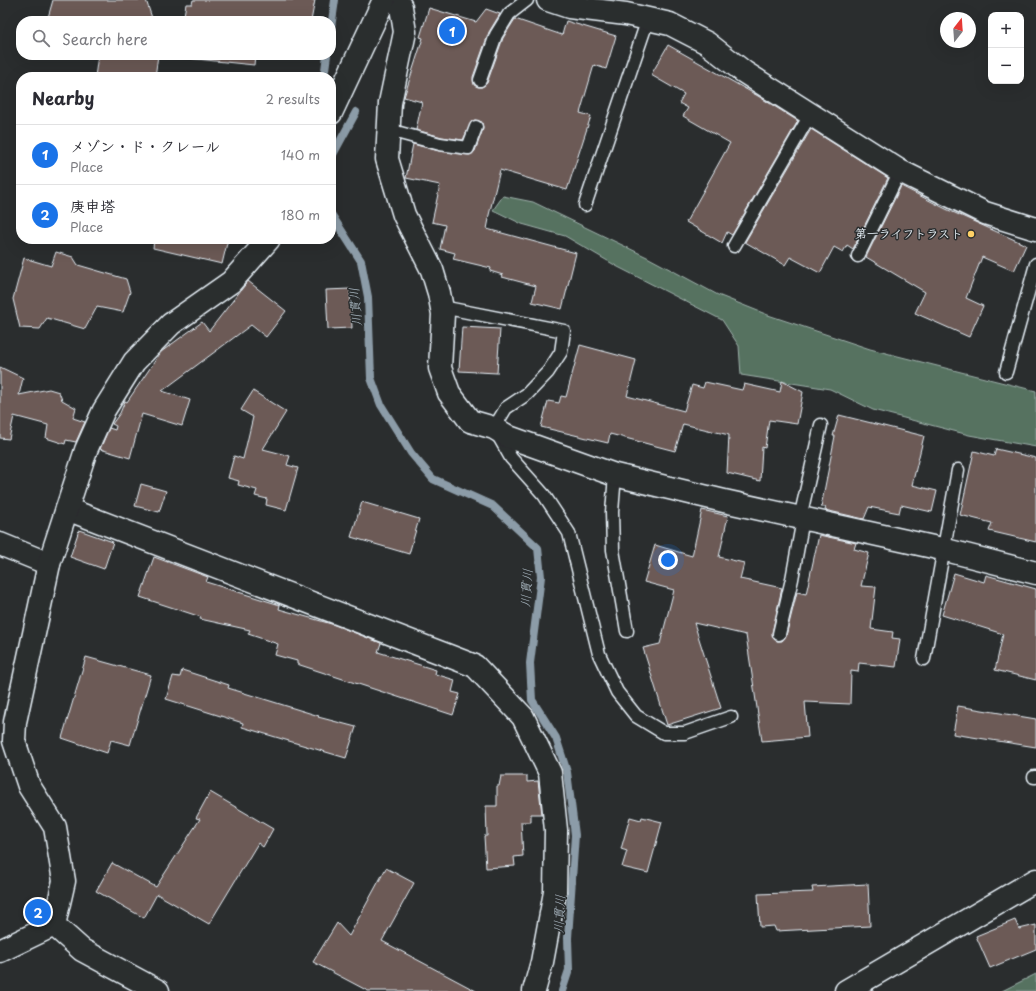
<!DOCTYPE html>
<meta charset="utf-8">
<style>
body{margin:0;font-family:"Playpen Sans","Klee One",sans-serif;background:#f7f7f7;color:#2b2b33}
.controls{position:absolute;right:12px;top:12px;display:grid;overflow:hidden;border-radius:8px;box-shadow:0 4px 16px #0002}
.controls button{width:36px;height:36px;display:grid;place-items:center;padding:0;border:0;border-bottom:1px solid #e1e1e2;background:#fff;color:#2b2b33;font:20px sans-serif}
.compass{position:absolute;left:940px;top:12px;width:36px;height:36px;border-radius:50%;background:#fff;box-shadow:0 4px 16px #0002;rotate:17deg}
.you{position:absolute;left:668px;top:560px;width:14px;height:14px;margin:-10px;border:3px solid #fff;border-radius:50%;background:#1a73e8;box-shadow:0 0 0 6px #1a73e833}
.badge{display:grid;place-items:center;width:26px;height:26px;border-radius:50%;background:#1a73e8;color:#fff;font-size:13px;font-weight:700}
.pin{position:absolute;translate:-50% -50%;border:2px solid #fff;box-shadow:0 1px 4px #0006}
.list{margin:0;padding:0;list-style:none}
h2{display:flex;justify-content:space-between;align-items:center;height:52px;margin:0;padding:0 16px;font-size:17px}
h2 small{font-size:13px;font-weight:400;color:#7c7c81}
.list li{display:grid;grid-template-columns:26px 1fr auto;gap:12px;align-items:center;box-sizing:border-box;height:60px;padding:0 16px;border-top:1px solid #e1e1e2}
.list b{display:block;font-size:15px;white-space:nowrap}
.list p{margin:0;font-size:13px;white-space:nowrap;color:#7c7c81}
.list em{font-size:13px;font-style:normal;color:#7c7c81}
.icon{flex:none;width:22px;height:22px;fill:none;stroke:currentColor;stroke-width:2;stroke-linecap:round;stroke-linejoin:round}
.map{position:relative;flex:none;width:1036px;height:991px;overflow:hidden}
.search{position:absolute;background:#fff;box-shadow:0 4px 16px #0002;left:16px;top:16px;width:320px;height:44px;display:flex;align-items:center;gap:10px;box-sizing:border-box;padding:0 14px;border-radius:16px;color:#7c7c81;font-size:15px}
.panel{position:absolute;background:#fff;box-shadow:0 4px 16px #0002;left:16px;top:72px;width:320px;height:172px;border-radius:16px}
.map>svg:first-child{display:block}
</style>
<div class="map">
<svg width="1036" height="991" viewBox="0 0 1036 991">
<rect width="100%" height="100%" fill="#2a2d2e"/>
<filter id="ink" filterUnits="userSpaceOnUse"><feTurbulence type="fractalNoise" baseFrequency=".025" numOctaves="2"/><feDisplacementMap in="SourceGraphic" scale="8" xChannelSelector="R" yChannelSelector="G"/><feConvolveMatrix kernelMatrix="1 2 1 2 8 2 1 2 1" color-interpolation-filters="sRGB"/></filter>
<g filter="url(#ink)">
<g fill="#567261" stroke="#9fb2ac">
<polygon points="503,196 533,202 647,257 718,295 768,315 870,349 1036,391 1036,447 969,435 873,410 830,389 741,375 739,346 722,320 618,267 565,236 522,224 493,210"/>
<polygon points="1036,974 1036,991 1002,991"/>
</g>
<g fill="none" stroke-linecap="round" stroke-linejoin="round">
<g stroke="#8c9ca8" stroke-width="8">
<polyline points="331,28 335,0"/>
<polyline points="324,77 327,55"/>
<polyline points="331,158 356,112"/>
<polyline points="331,214 361,261 368,297 371,378 381,405 411,453 433,479 493,506 538,548 541,577 530,663 532,700 556,738 567,772 575,835 568,938 569,970 562,991"/>
</g>
</g>
<g fill="#6c5a57" stroke="#e8f1f8">
<polygon points="53,0 146,0 153,21 47,21"/>
<polygon points="193,0 315,0 311,21 183,21 186,4 192,4"/>
<polygon points="429,8 476,22 486,9 500,14 489,32 473,77 474,85 478,87 482,87 487,83 503,38 515,19 562,35 566,21 616,36 606,69 594,65 580,113 591,116 567,190 500,170 488,219 489,219 487,229 576,253 562,309 532,302 536,286 502,277 503,275 490,271 491,268 453,259 455,253 440,249 445,225 432,222 440,185 406,178 413,144 439,151 470,155 475,151 483,129 482,122 475,120 472,121 463,140 442,137 416,130 422,102 404,97 423,38 420,37"/>
<polygon points="668,45 758,96 798,121 732,235 727,232 722,243 686,222 730,143 683,116 688,108 679,103 684,94 651,75"/>
<polygon points="98,55 158,55 155,77 95,77"/>
<polygon points="177,55 255,55 254,65 177,57"/>
<polygon points="811,129 888,178 853,249 847,245 843,252 834,247 820,273 790,257 785,265 745,242"/>
<polygon points="901,186 946,209 1026,245 1014,271 982,257 966,298 983,306 969,337 915,313 925,292 866,257"/>
<polygon points="154,239 228,239 222,264 153,248"/>
<polygon points="56,252 73,257 78,265 126,279 130,292 123,312 97,307 85,329 47,318 40,329 20,328 13,299 24,258 51,266"/>
<polygon points="248,281 286,311 266,337 251,325 162,391 190,400 182,426 142,414 130,458 100,449 109,428 115,430 116,426 112,424 120,413 125,401 127,402 161,352 202,322 209,331"/>
<polygon points="350,289 352,328 328,329 326,290"/>
<polygon points="462,327 500,329 497,373 459,371"/>
<polygon points="580,345 636,360 627,396 684,411 692,385 703,388 705,382 742,390 744,384 780,392 782,381 803,392 797,424 769,420 765,448 762,447 760,481 727,473 729,435 683,424 675,451 610,434 608,443 541,427 548,401 559,403 561,396 566,397"/>
<polygon points="0,367 23,378 19,395 49,389 59,392 62,400 76,408 73,418 85,422 76,442 66,440 65,444 46,438 48,425 14,416 9,439 0,438"/>
<polygon points="253,391 286,412 263,449 290,456 287,465 298,468 286,510 266,505 267,499 255,496 257,490 238,485 239,481 228,478 234,456 243,459 253,417 241,410"/>
<polygon points="839,415 924,436 912,485 937,491 932,512 901,505 899,513 869,507 864,519 825,510 826,507 821,507 835,436 833,436"/>
<polygon points="996,449 1036,458 1036,542 989,531 992,523 960,515 974,451 994,456"/>
<polygon points="141,484 166,491 159,512 135,506"/>
<polygon points="362,502 419,519 409,554 351,537"/>
<polygon points="702,510 728,516 719,557 744,563 740,579 782,588 772,633 774,639 777,641 782,641 786,636 797,592 806,594 819,535 856,543 854,549 869,553 861,586 876,587 871,629 893,632 892,638 900,639 896,667 859,663 858,672 851,671 850,704 805,702 808,737 762,741 746,635 694,623 721,708 667,725 643,648 660,644 674,590 644,582 655,545 692,556"/>
<polygon points="79,530 113,542 104,569 70,557"/>
<polygon points="154,557 208,577 206,582 280,605 279,609 335,625 381,643 378,652 436,670 435,674 455,680 452,692 460,694 453,715 297,664 297,661 275,655 278,644 248,634 250,630 200,619 201,617 140,597"/>
<polygon points="954,573 984,582 986,575 1036,589 1036,680 995,670 1003,634 942,615"/>
<polygon points="86,657 151,675 130,745 111,740 107,753 62,738"/>
<polygon points="182,670 229,685 228,688 319,716 318,717 356,727 346,758 242,727 243,723 166,699 173,676 180,677"/>
<polygon points="958,706 1036,719 1036,747 953,734"/>
<polygon points="501,776 527,776 527,782 538,781 542,814 531,814 531,822 521,822 523,856 514,857 515,866 486,868 484,836 487,836 486,806 497,806 497,786 499,786"/>
<polygon points="210,792 273,829 263,847 258,843 209,924 157,894 144,918 96,891 112,863 156,887 200,819 196,818"/>
<polygon points="630,817 641,820 642,817 662,822 648,873 622,867 627,851 621,849"/>
<polygon points="386,868 414,883 382,941 476,991 368,991 313,962 337,923 349,936"/>
<polygon points="868,884 870,926 776,931 774,926 760,927 758,894 813,892 812,887"/>
<polygon points="1015,920 1019,929 1036,925 1036,949 990,968 976,936"/>
</g>
<g fill="none" stroke-linecap="round" stroke-linejoin="round">
<defs>
<g id="lane">
<polyline points="480,80 496,35 509,14 527,0"/>
<polyline points="389,130 440,144 468,148 476,127"/>
<polyline points="585,205 648,19"/>
<polyline points="734,246 810,115"/>
<polyline points="858,256 900,171"/>
<polyline points="442,307 564,331 561,352 548,372 527,394 506,408 494,428 511,458 544,495 569,533 599,654 617,692 636,716 664,733 685,733 731,717"/>
<polyline points="1006,372 1036,264"/>
<polyline points="615,475 612,512 613,550 627,631"/>
<polyline points="800,518 821,425"/>
<polyline points="779,634 792,579 803,519"/>
<polyline points="924,659 958,470"/>
<polyline points="1034,777 1036,777"/>
</g>
<g id="street">
<polyline points="397,0 401,7 405,32 390,103 387,159 404,215 432,270 439,293 443,314 440,368 449,393 470,421 494,428 509,437 615,475 724,501 942,549 1036,573"/>
<polyline points="548,0 569,7 626,14 670,24 707,43 744,72 900,171 985,213 1036,229"/>
<polyline points="331,113 384,0"/>
<polyline points="67,509 475,666 523,717 550,773 556,830 555,892 542,962 534,991"/>
<polyline points="0,544 49,564"/>
<polyline points="0,951 54,925"/>
<polyline points="158,991 82,950 54,925 64,881 55,827 29,786 14,741 15,722 49,564 86,450 104,410 134,362 171,324 231,282 269,239"/>
<polyline points="846,991 1036,880"/>
</g>
</defs>
<use href="#lane" stroke="#e8f1f8" stroke-width="15"/>
<use href="#street" stroke="#e8f1f8" stroke-width="25"/>
<use href="#lane" stroke="#2a2d2e" stroke-width="12"/>
<use href="#street" stroke="#2a2d2e" stroke-width="22"/>
</g>
</g>
<circle fill="#ffd166" stroke="#2a2d2e" stroke-width="1.5" cx="971" cy="234" r="4"/>
<g text-anchor="middle" stroke-width="3" stroke-linejoin="round" paint-order="stroke">
<g font-size="12" font-weight="bold" fill="#e8f1f8" stroke="#2a2d2e" text-anchor="end">
<text x="963" y="238">第一ライフトラスト</text>
</g>
<g font-size="13" font-style="italic" fill="#abb9c3" stroke="#2a2d2e">
<text transform="translate(355 307) rotate(-95)" y="5">川貫川</text>
<text transform="translate(526 588) rotate(-86)" y="5">川貫川</text>
<text transform="translate(559 914) rotate(-87)" y="5">川貫川</text>
</g>
</g>
</svg>
<div class="controls">
<button>+</button>
<button>−</button>
</div>
<svg class="compass" viewBox="-18 -18 36 36"><path d="M0-13l5 13h-10z" fill="#e53935"/><path d="M0 13l5-13h-10z" fill="#7c7c81"/></svg>
<div class="you"></div>
<div class="pin badge" style="left:452px;top:31px">1</div>
<div class="pin badge" style="left:38px;top:912px">2</div>
<div class="search"><svg class="icon" aria-label="search" viewBox="0 0 24 24"><circle cx="10" cy="10" r="6"/><path d="M15 15l6 6"/></svg>Search here</div>
<section class="panel">
<h2>Nearby<small>2 results</small></h2>
<ul class="list">
<li><span class="badge">1</span><div><b>メゾン・ド・クレール</b><p>Place</p></div><em>140 m</em></li>
<li><span class="badge">2</span><div><b>庚申塔</b><p>Place</p></div><em>180 m</em></li>
</ul>
</section>
</div>
